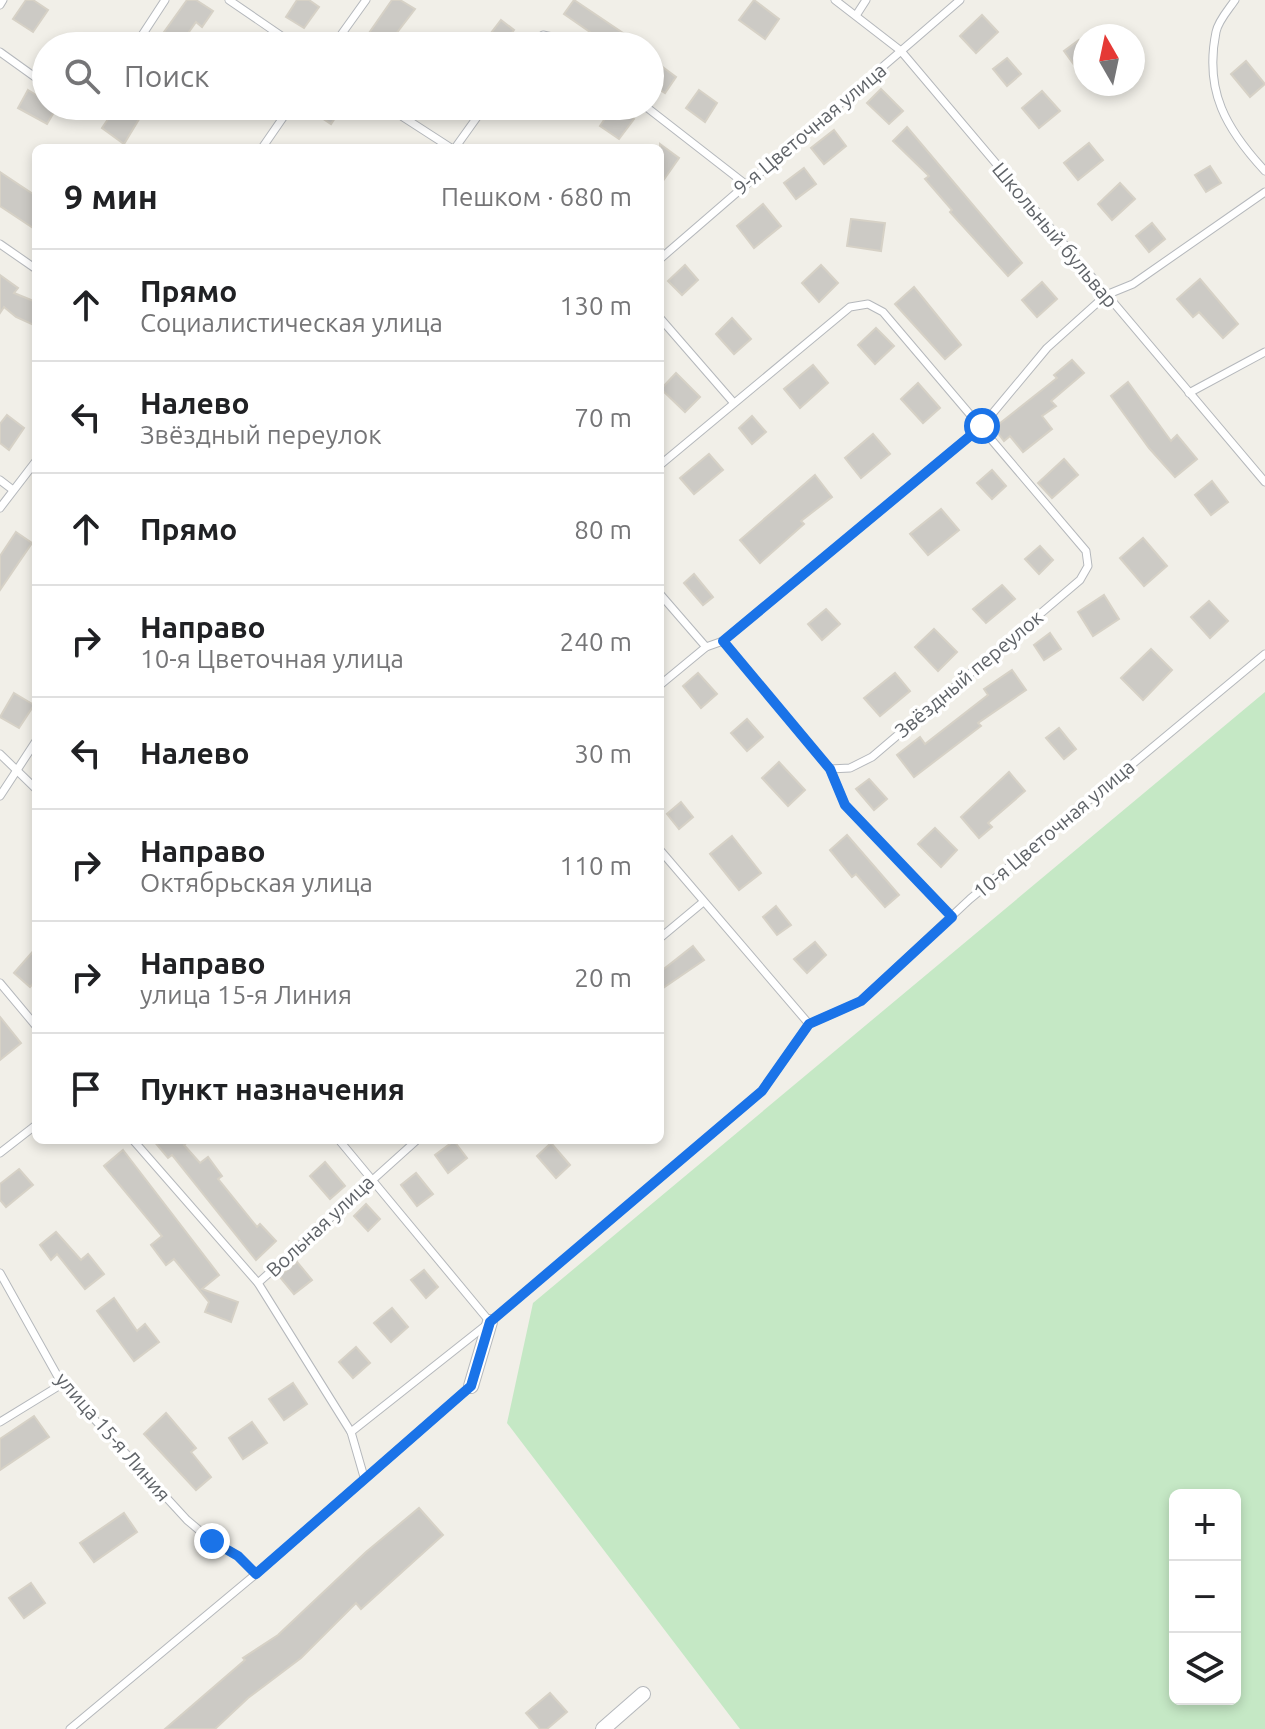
<!DOCTYPE html>
<html lang="ru">
<meta charset="utf-8">
<style>
body{margin:0;font-family:Ubuntu,sans-serif;background:#f2f2f2;color:#202124}
.controls{position:absolute;right:24px;bottom:24px;display:grid;overflow:hidden;border-radius:12px;box-shadow:0 4px 12px #0003}
.controls button{width:72px;height:72px;display:grid;place-items:center;padding:0;border:0;border-bottom:2px solid #e0e0e0;background:#fff;color:#202124;font:40px sans-serif}
.compass{position:absolute;left:1073px;top:24px;width:72px;height:72px;border-radius:50%;background:#fff;box-shadow:0 4px 12px #0003;rotate:351deg}
.stop{position:absolute;width:24px;height:24px;margin:-18px;border:6px solid #1a73e8;border-radius:50%;background:#fff}
.stop.end{background:#1a73e8;border-color:#fff;box-shadow:0 2px 8px #0008}
.list{margin:0;padding:0;list-style:none}
h2{display:flex;justify-content:space-between;align-items:center;height:104px;margin:0;padding:0 32px;font-size:34px}
h2 small{font-size:26px;font-weight:400;color:#757577}
.list li{display:grid;grid-template-columns:52px 1fr auto;gap:24px;align-items:center;box-sizing:border-box;height:112px;padding:0 32px;border-top:2px solid #e0e0e0}
.list b{display:block;font-size:30px;white-space:nowrap}
.list p{margin:0;font-size:26px;white-space:nowrap;color:#757577}
.list em{font-size:26px;font-style:normal;color:#757577}
.icon{flex:none;width:44px;height:44px;fill:none;stroke:currentColor;stroke-width:2;stroke-linecap:round;stroke-linejoin:round}
.map{position:relative;flex:none;width:1265px;height:1729px;overflow:hidden}
.search{position:absolute;background:#fff;box-shadow:0 4px 12px #0003;left:32px;top:32px;width:632px;height:88px;display:flex;align-items:center;gap:20px;box-sizing:border-box;padding:0 28px;border-radius:44px;color:#757577;font-size:30px}
.panel{position:absolute;background:#fff;box-shadow:0 4px 12px #0003;left:32px;top:144px;width:632px;height:1000px;border-radius:12px}
.map>svg:first-child{display:block}
</style>
<div class="map">
<svg width="1265" height="1729" viewBox="0 0 1265 1729">
<rect width="100%" height="100%" fill="#f1efe8"/>
<path fill="#c5e8c5" fill-rule="evenodd" d="M1265 692V1729H740L507 1423 533 1303ZM1175 1495H1235V1699H1175Z"/>
<g fill="#cccac5" stroke="#d6d1c6" stroke-width="2">
<polygon points="26,0 33,0 48,10 33,32 13,19"/>
<polygon points="187,0 196,0 213,11 202,27 196,22 179,46 154,46"/>
<polygon points="297,0 309,0 319,7 304,28 286,17"/>
<polygon points="392,0 400,0 415,9 389,43 394,46 360,46"/>
<polygon points="574,0 629,37 623,46 595,46 600,39 564,14"/>
<polygon points="754,0 779,19 765,39 739,20"/>
<polygon points="982,15 998,32 976,53 960,36"/>
<polygon points="501,20 514,30 502,46 481,46"/>
<polygon points="1079,40 1085,48 1085,59 1075,66 1064,51"/>
<polygon points="1007,58 1021,74 1007,86 993,69"/>
<polygon points="1246,61 1265,84 1250,97 1231,74"/>
<polygon points="656,62 676,77 665,93 650,83 650,71"/>
<polygon points="881,89 903,111 889,124 867,103"/>
<polygon points="28,90 46,101 46,106 57,107 47,124 18,108"/>
<polygon points="699,90 717,103 705,122 686,108"/>
<polygon points="1042,91 1060,111 1039,128 1022,108"/>
<polygon points="117,106 147,106 124,144 102,128"/>
<polygon points="304,106 343,106 331,124"/>
<polygon points="584,106 615,106 634,119 619,139 600,126 604,120"/>
<polygon points="907,127 1022,263 1008,276 950,212 952,210 925,179 929,176 893,141"/>
<polygon points="834,130 846,146 824,164 811,148"/>
<polygon points="1089,143 1103,160 1078,180 1064,163"/>
<polygon points="660,144 679,158 660,185"/>
<polygon points="1210,166 1221,183 1206,192 1195,175"/>
<polygon points="804,168 816,184 796,199 784,183"/>
<polygon points="0,172 36,196 36,230 0,206"/>
<polygon points="1120,183 1135,199 1112,220 1098,204"/>
<polygon points="763,204 781,226 754,248 737,226"/>
<polygon points="851,219 885,223 881,251 847,246"/>
<polygon points="1152,223 1165,239 1149,252 1136,236"/>
<polygon points="685,265 698,280 682,295 668,281"/>
<polygon points="821,265 838,283 819,302 802,283"/>
<polygon points="0,275 18,288 14,293 36,302 36,326 16,317 4,307 0,313"/>
<polygon points="1200,279 1238,324 1223,338 1199,312 1193,317 1177,299"/>
<polygon points="1042,282 1057,299 1037,317 1022,300"/>
<polygon points="914,287 961,345 945,359 895,304"/>
<polygon points="732,318 751,339 734,354 716,334"/>
<polygon points="876,328 894,346 875,364 858,345"/>
<polygon points="1072,360 1084,373 1051,401 1056,406 1042,416 1052,429 1023,452 1010,436 1004,441 994,428 1057,378 1054,375"/>
<polygon points="813,365 828,383 800,408 784,389"/>
<polygon points="676,373 700,397 685,412 661,389"/>
<polygon points="1128,382 1171,441 1177,435 1197,459 1175,477 1149,448 1111,396"/>
<polygon points="918,383 940,408 923,423 901,399"/>
<polygon points="7,415 24,428 9,450 0,443 0,424"/>
<polygon points="752,416 766,432 752,444 739,428"/>
<polygon points="873,434 890,454 861,478 845,458"/>
<polygon points="709,454 723,470 694,494 680,478"/>
<polygon points="1064,459 1078,475 1052,498 1038,483"/>
<polygon points="992,470 1006,486 992,499 977,483"/>
<polygon points="815,475 832,497 801,521 804,524 760,563 740,540"/>
<polygon points="1212,481 1228,502 1211,515 1195,495"/>
<polygon points="941,509 959,530 928,555 910,534"/>
<polygon points="16,532 32,543 0,590 0,556"/>
<polygon points="1143,538 1167,566 1144,586 1120,558"/>
<polygon points="1040,546 1053,560 1039,574 1025,559"/>
<polygon points="694,574 713,597 703,605 684,583"/>
<polygon points="1002,585 1015,599 986,623 973,609"/>
<polygon points="1104,595 1119,619 1093,636 1078,612"/>
<polygon points="1209,601 1228,621 1210,638 1191,617"/>
<polygon points="826,609 840,624 822,640 808,624"/>
<polygon points="934,629 957,652 938,671 915,647"/>
<polygon points="1050,633 1061,649 1044,660 1034,645"/>
<polygon points="1151,649 1172,670 1143,700 1121,678"/>
<polygon points="1012,670 1026,690 978,723 981,726 914,777 897,755 920,737 925,744 988,695 984,689"/>
<polygon points="698,673 717,694 701,708 683,686"/>
<polygon points="895,673 910,691 880,716 864,698"/>
<polygon points="14,693 34,705 19,728 0,717"/>
<polygon points="747,719 763,737 747,751 731,733"/>
<polygon points="1059,728 1076,749 1064,759 1046,738"/>
<polygon points="779,762 805,790 788,806 762,778"/>
<polygon points="1009,772 1025,791 988,823 992,827 979,838 961,817"/>
<polygon points="869,779 887,799 874,810 856,789"/>
<polygon points="681,802 693,817 679,829 667,814"/>
<polygon points="935,828 957,850 941,867 918,844"/>
<polygon points="847,835 899,895 885,907 856,874 852,877 830,850"/>
<polygon points="732,836 761,873 739,890 710,854"/>
<polygon points="776,906 791,925 777,935 763,917"/>
<polygon points="815,942 826,955 807,973 794,959"/>
<polygon points="693,946 704,960 660,990 660,972"/>
<polygon points="36,948 36,980 30,987 14,973"/>
<polygon points="0,1017 21,1043 0,1060"/>
<polygon points="153,1140 190,1140 184,1145 200,1163 208,1157 222,1176 218,1179 257,1227 260,1224 276,1241 256,1260 172,1155 168,1158"/>
<polygon points="454,1141 467,1158 448,1173 435,1155"/>
<polygon points="551,1143 570,1165 556,1178 537,1156"/>
<polygon points="123,1150 219,1275 202,1289 238,1302 231,1322 205,1312 209,1302 174,1259 166,1265 151,1245 162,1236 104,1166"/>
<polygon points="325,1162 345,1186 330,1199 310,1176"/>
<polygon points="19,1169 33,1185 6,1207 0,1200 0,1184"/>
<polygon points="416,1173 433,1194 417,1206 401,1185"/>
<polygon points="366,1204 380,1219 368,1231 354,1216"/>
<polygon points="56,1232 81,1260 88,1254 104,1274 85,1289 57,1254 51,1260 40,1245"/>
<polygon points="297,1262 312,1280 294,1294 279,1276"/>
<polygon points="424,1270 438,1287 426,1298 411,1280"/>
<polygon points="114,1298 137,1331 145,1324 159,1342 134,1361 97,1311"/>
<polygon points="392,1308 408,1327 391,1342 374,1323"/>
<polygon points="356,1347 370,1363 353,1378 339,1362"/>
<polygon points="293,1383 307,1404 284,1420 269,1399"/>
<polygon points="166,1413 196,1448 191,1452 211,1477 196,1490 144,1434"/>
<polygon points="34,1416 49,1437 0,1470 0,1439"/>
<polygon points="252,1422 267,1443 243,1459 229,1438"/>
<polygon points="419,1508 443,1535 361,1609 356,1603 301,1658 248,1698 215,1729 165,1729 245,1660 243,1658 278,1635 366,1552"/>
<polygon points="124,1513 137,1532 94,1562 80,1543"/>
<polygon points="31,1583 45,1603 24,1618 9,1598"/>
<polygon points="550,1693 567,1712 547,1729 540,1729 526,1713"/>
</g>
<g fill="none" stroke-linecap="round" stroke-linejoin="round">
<defs>
<g id="service">
<polyline points="229,0 296,46"/>
<polyline points="835,0 901,51 1265,482"/>
<path d="M1235 0C1229 9 1218 21 1216 32 1204 91 1226 129 1265 171"/>
<polyline points="0,5 3,0"/>
<polyline points="857,14 866,0"/>
<polyline points="135,46 165,0"/>
<polyline points="333,46 366,0"/>
<polyline points="527,46 543,35 557,38 568,46"/>
<polyline points="0,52 46,85"/>
<polyline points="76,106 89,115 95,106"/>
<polyline points="386,106 451,148"/>
<polyline points="645,106 744,183"/>
<polyline points="262,148 291,106"/>
<polyline points="455,148 485,106"/>
<polyline points="0,244 36,269"/>
<polyline points="660,259 960,0"/>
<polyline points="660,318 733,402"/>
<polyline points="1189,393 1265,352"/>
<polyline points="660,465 850,307 868,304 883,312 1086,551 1088,566 1080,580 872,757 850,768 830,769 723,641"/>
<polyline points="0,480 13,490"/>
<polyline points="0,508 36,461"/>
<polyline points="660,594 706,647"/>
<polyline points="660,685 706,647 723,641 982,426 1047,348 1106,295 1133,284 1265,192"/>
<polyline points="0,754 36,789"/>
<polyline points="830,769 845,805 952,917"/>
<polyline points="0,796 36,741"/>
<polyline points="660,850 809,1024"/>
<polyline points="660,938 702,903"/>
<polyline points="0,983 36,1026"/>
<polyline points="133,1140 258,1283 417,1140"/>
<polyline points="339,1140 490,1322"/>
<polyline points="0,1153 36,1125"/>
<polyline points="0,1273 62,1384 187,1520 212,1541 238,1556 256,1574"/>
<polyline points="258,1283 351,1432 364,1477"/>
<polyline points="0,1422 62,1384"/>
<polyline points="351,1432 490,1322 762,1091 809,1024 861,1001 970,899 1265,654"/>
<polyline points="70,1729 256,1574 471,1386"/>
</g>
<g id="minor">
<polyline points="471,1386 490,1322"/>
<polyline points="603,1729 643,1694"/>
</g>
</defs>
<use href="#service" stroke="#b5b8bc" stroke-width="9"/>
<use href="#minor" stroke="#b5b8bc" stroke-width="16"/>
<use href="#service" stroke="#fff" stroke-width="7"/>
<use href="#minor" stroke="#fff" stroke-width="14"/>
</g>
<g fill="none" stroke-linecap="round" stroke-linejoin="round">
<polyline stroke="#1a73e8" stroke-width="10" points="212,1541 238,1556 256,1574 471,1386 490,1322 762,1091 809,1024 861,1001 952,917 845,805 830,769 723,641 982,426"/>
</g>
<g text-anchor="middle" stroke-width="7" stroke-linejoin="round" paint-order="stroke">
<g font-size="20" fill="#5f6368" stroke="#fff">
<text transform="translate(810 129) rotate(-40)" y="7">9-я Цветочная улица</text>
<text transform="translate(1055 235) rotate(50)" y="7">Школьный бульвар</text>
<text transform="translate(969 674) rotate(-40)" y="7">Звёздный переулок</text>
<text transform="translate(1054 829) rotate(-40)" y="7">10-я Цветочная улица</text>
<text transform="translate(320 1226) rotate(-43)" y="7">Вольная улица</text>
<text transform="translate(113 1437) rotate(49)" y="7">улица 15-я Линия</text>
</g>
</g>
</svg>
<div class="controls">
<button>+</button>
<button>−</button>
<button><svg class="icon" aria-label="layers" viewBox="0 0 24 24"><path d="M12 4l9 5-9 5-9-5zM3 14l9 5 9-5"/></svg></button>
</div>
<svg class="compass" viewBox="-18 -18 36 36"><path d="M0-13l5 13h-10z" fill="#e53935"/><path d="M0 13l5-13h-10z" fill="#757577"/></svg>
<div class="stop" style="left:982px;top:426px"></div>
<div class="stop end" style="left:212px;top:1541px"></div>
<div class="search"><svg class="icon" aria-label="search" viewBox="0 0 24 24"><circle cx="10" cy="10" r="6"/><path d="M15 15l6 6"/></svg>Поиск</div>
<section class="panel">
<h2>9 мин<small>Пешком · 680 m</small></h2>
<ul class="list">
<li><svg class="icon" aria-label="ahead" viewBox="0 0 24 24"><path d="M12 20V5M6 11l6-6 6 6"/></svg><div><b>Прямо</b><p>Социалистическая улица</p></div><em>130 m</em></li>
<li><svg class="icon" aria-label="left" viewBox="0 0 24 24"><path d="M17 20v-9H6M10 6l-5 5 5 5"/></svg><div><b>Налево</b><p>Звёздный переулок</p></div><em>70 m</em></li>
<li><svg class="icon" aria-label="ahead" viewBox="0 0 24 24"><path d="M12 20V5M6 11l6-6 6 6"/></svg><div><b>Прямо</b></div><em>80 m</em></li>
<li><svg class="icon" aria-label="right" viewBox="0 0 24 24"><path d="M7 20v-9h11M14 6l5 5-5 5"/></svg><div><b>Направо</b><p>10-я Цветочная улица</p></div><em>240 m</em></li>
<li><svg class="icon" aria-label="left" viewBox="0 0 24 24"><path d="M17 20v-9H6M10 6l-5 5 5 5"/></svg><div><b>Налево</b></div><em>30 m</em></li>
<li><svg class="icon" aria-label="right" viewBox="0 0 24 24"><path d="M7 20v-9h11M14 6l5 5-5 5"/></svg><div><b>Направо</b><p>Октябрьская улица</p></div><em>110 m</em></li>
<li><svg class="icon" aria-label="right" viewBox="0 0 24 24"><path d="M7 20v-9h11M14 6l5 5-5 5"/></svg><div><b>Направо</b><p>улица 15-я Линия</p></div><em>20 m</em></li>
<li><svg class="icon" aria-label="arrive" viewBox="0 0 24 24"><path d="M6 21V4h12l-3 4 3 4H6"/></svg><div><b>Пункт назначения</b></div></li>
</ul>
</section>
</div>
